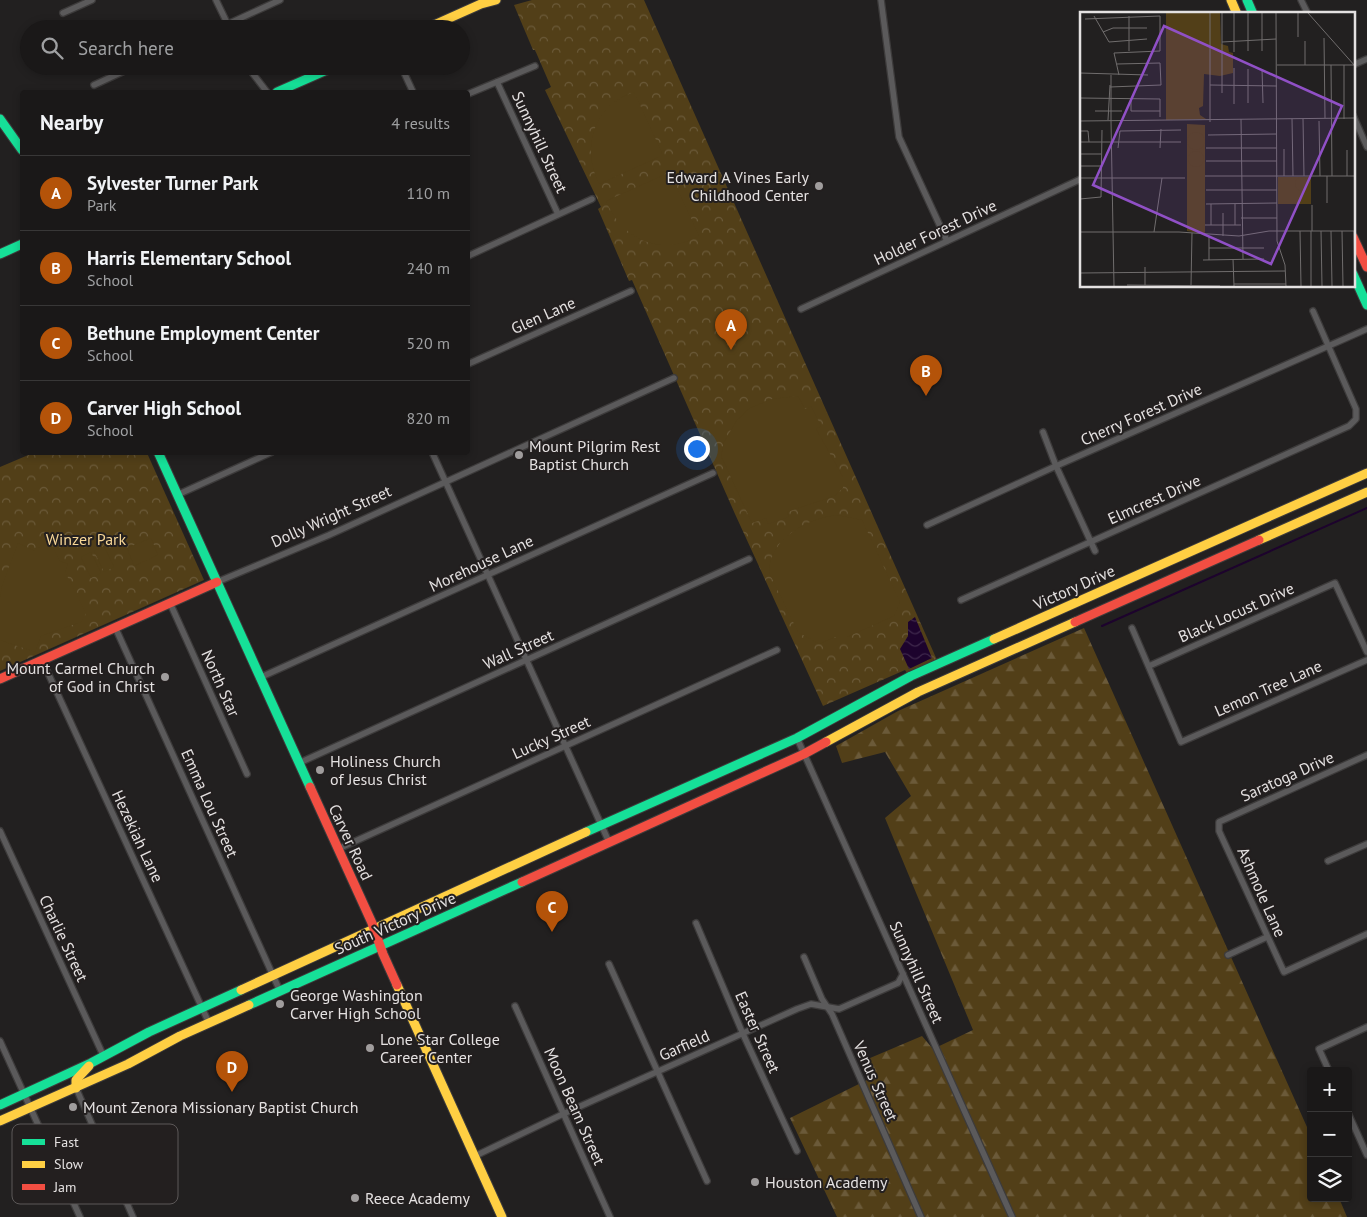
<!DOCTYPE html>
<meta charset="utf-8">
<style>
body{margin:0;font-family:"PT Sans",sans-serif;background:#232121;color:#f1f3f6}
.controls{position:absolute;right:15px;bottom:15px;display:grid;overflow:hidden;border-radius:5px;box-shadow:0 2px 8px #0003}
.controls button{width:45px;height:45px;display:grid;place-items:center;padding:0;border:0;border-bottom:1px solid #383737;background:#1a1818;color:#f1f3f6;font:25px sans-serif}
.you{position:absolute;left:696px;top:448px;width:18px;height:18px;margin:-12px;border:4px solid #fff;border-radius:50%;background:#1a73e8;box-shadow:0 0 0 8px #1a73e833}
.badge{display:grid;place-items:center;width:32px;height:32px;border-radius:50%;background:#b45309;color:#fff;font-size:16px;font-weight:700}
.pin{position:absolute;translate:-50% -41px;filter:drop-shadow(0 1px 2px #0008)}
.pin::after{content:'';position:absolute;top:26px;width:18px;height:15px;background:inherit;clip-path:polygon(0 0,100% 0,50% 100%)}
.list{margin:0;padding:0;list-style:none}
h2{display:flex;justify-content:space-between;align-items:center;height:65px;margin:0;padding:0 20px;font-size:21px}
h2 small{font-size:16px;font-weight:400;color:#9fa0a2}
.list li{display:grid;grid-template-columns:32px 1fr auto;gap:15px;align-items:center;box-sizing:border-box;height:75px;padding:0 20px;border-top:1px solid #383737}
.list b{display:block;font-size:19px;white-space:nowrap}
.list p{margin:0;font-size:16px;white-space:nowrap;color:#9fa0a2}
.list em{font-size:16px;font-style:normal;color:#9fa0a2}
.icon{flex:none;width:28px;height:28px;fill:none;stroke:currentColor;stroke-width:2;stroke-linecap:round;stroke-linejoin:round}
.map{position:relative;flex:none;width:1367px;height:1217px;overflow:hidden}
.search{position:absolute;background:#1a1818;box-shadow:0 2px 8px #0003;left:20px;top:20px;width:450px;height:55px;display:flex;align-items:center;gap:12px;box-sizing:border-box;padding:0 18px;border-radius:28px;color:#9fa0a2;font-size:19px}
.panel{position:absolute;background:#1a1818;box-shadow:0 2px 8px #0003;left:20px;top:90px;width:450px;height:365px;border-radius:5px}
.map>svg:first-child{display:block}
</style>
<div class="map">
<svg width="1367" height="1217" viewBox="0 0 1367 1217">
<defs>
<pattern id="forest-firs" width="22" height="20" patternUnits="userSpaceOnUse" patternTransform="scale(1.25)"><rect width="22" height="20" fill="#523f18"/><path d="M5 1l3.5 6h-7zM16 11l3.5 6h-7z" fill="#6b5a39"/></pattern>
<pattern id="park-crowns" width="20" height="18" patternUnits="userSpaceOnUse" patternTransform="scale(1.25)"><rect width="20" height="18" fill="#523f18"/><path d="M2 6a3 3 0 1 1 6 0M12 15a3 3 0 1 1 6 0" fill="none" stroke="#6b5a39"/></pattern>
<pattern id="water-waves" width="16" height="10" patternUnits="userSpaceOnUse" patternTransform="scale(1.25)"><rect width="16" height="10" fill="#1d032d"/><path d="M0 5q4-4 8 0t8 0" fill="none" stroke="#3e274b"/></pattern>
</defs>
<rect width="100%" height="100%" fill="#222020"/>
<polygon fill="url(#forest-firs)" points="1084,628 1311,1136 1311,1198 1339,1198 1347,1217 837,1217 790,1118 869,1079 863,1061 922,1036 933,1049 973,1030 885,818 911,796 885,752 842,763 836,746 898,711"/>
<g fill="url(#park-crowns)">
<polygon points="532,0 644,0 937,660 907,673 905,670 823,706 735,514 632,280 629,281 598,209 601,207 545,90 551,87 535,50 533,50 514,5"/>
<polygon points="33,453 147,453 204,580 0,671 0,467"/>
</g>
<g fill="#523f18">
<path d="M634 92 662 153 659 157 599 184C581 147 593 106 634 92Z"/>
<path d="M666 174 671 175 699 236C660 257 623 240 606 201Z"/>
<polygon points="798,396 805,409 811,406 821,426 816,429 843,477 843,488 834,496 787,512 789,517 768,524 766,518 752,523 721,456 724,442 737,420 750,408 772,399"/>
<path d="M837 515 862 520 900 602 894 616 847 637H835L819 644 798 632 769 572C770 538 808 518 837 515Z"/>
<polygon points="151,538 158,555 134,566 127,548"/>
<polygon points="49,540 60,561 68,564 65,572 86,613 81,622 41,636 35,652 0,640 0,597 2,586 18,543 35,551"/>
<polygon points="104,546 114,567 104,572 94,551"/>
<polygon points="91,552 101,573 91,578 81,557"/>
</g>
<polygon fill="url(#water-waves)" points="915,617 932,658 909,669 900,649 908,636 908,622"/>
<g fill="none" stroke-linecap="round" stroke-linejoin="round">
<polyline stroke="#1d032d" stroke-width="2" points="1102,626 1367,508"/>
<defs>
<g id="street">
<polyline points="216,0 230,29"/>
<polyline points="881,0 899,137 947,241"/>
<polyline points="1301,0 1308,14"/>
<polyline points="63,13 92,0"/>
<polyline points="217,29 280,0"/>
<polyline points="1353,65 1367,59"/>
<polyline points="247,66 267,92"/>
<polyline points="401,66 413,92"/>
<polyline points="497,82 558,214"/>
<polyline points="94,85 135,66"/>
<polyline points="468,94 535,66"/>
<polyline points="1353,115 1367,147"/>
<polyline points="468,256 592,199"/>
<polyline points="801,309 1081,179"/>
<polyline points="468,364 631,291"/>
<polyline points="1043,432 1056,466 1095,551"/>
<polyline points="432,452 609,842"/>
<polyline points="177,495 272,452"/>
<polyline points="927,525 1056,466 1367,329"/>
<polyline points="217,582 329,535 674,378"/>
<polyline points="961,600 1349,426 1356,419 1356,409 1313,311"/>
<polyline points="170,603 247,774"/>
<polyline points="115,627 280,991"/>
<polyline points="1132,628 1181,742 1367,660"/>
<polyline points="42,660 209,1023"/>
<polyline points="1149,666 1335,583 1367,652"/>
<polyline points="259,678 713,473"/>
<polyline points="797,738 1012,1217"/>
<polyline points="1367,755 1219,822 1219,831 1284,972 1367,934"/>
<polyline points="299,763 749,559"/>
<polyline points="0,831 104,1057"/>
<polyline points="338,849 777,650"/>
<polyline points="1328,861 1367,844"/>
<polyline points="696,923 743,1034 797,1151"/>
<polyline points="1228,955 1267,937"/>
<polyline points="804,957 822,999 832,1014 921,1217"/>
<polyline points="609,964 707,1181"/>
<polyline points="515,1006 610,1217"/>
<polyline points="0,1041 80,1217"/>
<polyline points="1329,1071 1319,1049 1367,1027"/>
<polyline points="76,1088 133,1217"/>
<polyline points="1348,1113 1367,1155"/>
<polyline points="475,1156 563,1114 797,1009 811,1004 839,1009 898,983 903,974"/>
</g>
<g id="fast">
<polyline points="1247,0 1253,14"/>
<polyline points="277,92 336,66"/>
<polyline points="0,119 22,150"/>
<polyline points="0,254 22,244"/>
<polyline points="1353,274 1367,305"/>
<polyline points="158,452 310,787"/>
<polyline points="586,832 797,738 911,676 994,639"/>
<polyline points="249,1005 522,882"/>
<polyline points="0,1105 91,1063 149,1032 241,990"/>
</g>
<g id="slow">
<polyline points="1231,0 1237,14"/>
<polyline points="425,29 481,4 496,0"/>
<polyline points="1259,540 1367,492"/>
<polyline points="994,639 1367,473"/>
<polyline points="826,742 918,692 1075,622"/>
<polyline points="397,985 502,1217"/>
<polyline points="241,990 586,832"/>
<polyline points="76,1088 76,1080 89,1066"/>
<polyline points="0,1121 128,1064 180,1036 249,1005"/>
</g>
<g id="jam">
<polyline points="1353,237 1367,267"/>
<polyline points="1075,622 1259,540"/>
<polyline points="0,679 217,582"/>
<polyline points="310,787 372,923 383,954 397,985"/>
<polyline points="522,882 804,754 826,742"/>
</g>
</defs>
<use href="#street" stroke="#3d3b3b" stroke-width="8"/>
<use href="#fast" stroke="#3d3b3b" stroke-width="11"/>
<use href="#slow" stroke="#3d3b3b" stroke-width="11"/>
<use href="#jam" stroke="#3d3b3b" stroke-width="11"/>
<use href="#street" stroke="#5b5a5b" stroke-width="5.5"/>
<use href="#fast" stroke="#16e098" stroke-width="9"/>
<use href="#slow" stroke="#ffcf43" stroke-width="9"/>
<use href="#jam" stroke="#f24e42" stroke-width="9"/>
</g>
<g fill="#a09d9d" stroke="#231f1f" stroke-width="2">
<circle cx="819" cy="186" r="5"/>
<circle cx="519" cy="455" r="5"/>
<circle cx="165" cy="677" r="5"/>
<circle cx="320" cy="770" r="5"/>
<circle cx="280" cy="1004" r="5"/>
<circle cx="370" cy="1048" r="5"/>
<circle cx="73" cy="1107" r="5"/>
<circle cx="755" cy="1182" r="5"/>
<circle cx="355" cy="1198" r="5"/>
</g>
<g text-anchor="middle" stroke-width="4" stroke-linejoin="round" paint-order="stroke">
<g font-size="16" fill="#e4e1e1" stroke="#231f1f">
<text transform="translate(540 142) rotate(65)" y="6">Sunnyhill Street</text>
<text transform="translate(935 232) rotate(-25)" y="6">Holder Forest Drive</text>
<text transform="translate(543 315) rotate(-24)" y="6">Glen Lane</text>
<text transform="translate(1141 414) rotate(-24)" y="6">Cherry Forest Drive</text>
<text transform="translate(1154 499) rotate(-24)" y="6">Elmcrest Drive</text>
<text transform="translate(331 516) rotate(-24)" y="6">Dolly Wright Street</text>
<text transform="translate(481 563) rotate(-25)" y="6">Morehouse Lane</text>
<text transform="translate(1074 587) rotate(-24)" y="6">Victory Drive</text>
<text transform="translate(1236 612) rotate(-24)" y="6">Black Locust Drive</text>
<text transform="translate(518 649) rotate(-24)" y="6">Wall Street</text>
<text transform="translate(221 683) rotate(66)" y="6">North Star</text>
<text transform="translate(1268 688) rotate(-24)" y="6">Lemon Tree Lane</text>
<text transform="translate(551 737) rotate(-24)" y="6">Lucky Street</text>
<text transform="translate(1287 776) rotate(-24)" y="6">Saratoga Drive</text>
<text transform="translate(210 803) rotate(66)" y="6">Emma Lou Street</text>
<text transform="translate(138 836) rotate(65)" y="6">Hezekiah Lane</text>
<text transform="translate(351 842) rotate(65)" y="6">Carver Road</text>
<text transform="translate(1262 892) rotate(66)" y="6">Ashmole Lane</text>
<text transform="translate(395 923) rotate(-24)" y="6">South Victory Drive</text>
<text transform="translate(64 938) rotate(65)" y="6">Charlie Street</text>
<text transform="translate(917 972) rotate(66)" y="6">Sunnyhill Street</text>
<text transform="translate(758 1032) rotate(66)" y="6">Easter Street</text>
<text transform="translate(684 1045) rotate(-24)" y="6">Garfield</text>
<text transform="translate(876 1081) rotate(66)" y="6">Venus Street</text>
<text transform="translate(575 1106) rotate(66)" y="6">Moon Beam Street</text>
</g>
<g font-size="16" fill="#e4e1e1" stroke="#231f1f" text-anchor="start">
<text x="809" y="183" text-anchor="end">Edward A Vines Early<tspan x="809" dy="18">Childhood Center</tspan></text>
<text x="529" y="452">Mount Pilgrim Rest<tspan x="529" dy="18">Baptist Church</tspan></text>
<text x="155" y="674" text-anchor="end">Mount Carmel Church<tspan x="155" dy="18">of God in Christ</tspan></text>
<text x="330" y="767">Holiness Church<tspan x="330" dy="18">of Jesus Christ</tspan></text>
<text x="290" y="1001">George Washington<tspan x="290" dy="18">Carver High School</tspan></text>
<text x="380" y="1045">Lone Star College<tspan x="380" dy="18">Career Center</tspan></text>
<text x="83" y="1113">Mount Zenora Missionary Baptist Church</text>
<text x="765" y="1188">Houston Academy</text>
<text x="365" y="1204">Reece Academy</text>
</g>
<g font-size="16" fill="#f8d797" stroke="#231f1f">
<text x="86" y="545">Winzer Park</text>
</g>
</g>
<g transform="translate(1080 12)">
<rect width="275" height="275" fill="#222020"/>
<path d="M86 1H140L141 32 148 34 149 40 153 41V61L140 64 124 62 123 94 119 96 120 103 126 107 86 108Z" fill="#523f18"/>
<path d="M107 112 125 113V222L107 219ZM198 165H231V192H198Z" fill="#523f18"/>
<path d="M107 129a9 9 0 1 1 18 0a9 9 0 1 1-18 0ZM108 147a8 8 0 1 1 16 0a8 8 0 1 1-16 0ZM215 172a7 7 0 1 1 14 0a7 7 0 1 1-14 0Z" fill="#523f18"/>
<path fill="none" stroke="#706d6d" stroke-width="1" d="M130 1V110M142 1V81M168 1V39M182 1V39M196 1 197 229 205 253 206 274M218 1V25M228 1 275 54M14 4 29 30 67 27M49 4V39M5 7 80 4V39L34 41 39 63M23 20 33 16H67M244 26 245 106M142 30 196 27M154 40V1M197 53H274M225 53V29M251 53 252 164M264 53V107M154 56V92M168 57V91M182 57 183 91M0 61 68 63M31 63V109M130 73 197 74M30 75 81 73 80 51 37 52M0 86 80 87V105M51 87V99H80M15 99H42M161 107 163 247M212 107 213 164M223 107 224 164M28 108 30 73M0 109 275 106M31 109 34 274M239 109 240 164M0 119H8L9 130M128 123 197 122M0 130H101M38 136 40 119 101 118M80 136 81 117M126 136H197M204 137V164M267 138V164M0 142H21M126 149H197M0 154H21M125 164H275M247 164V191M0 166H105M126 178H197M0 187 21 185 22 118M126 192 197 191M131 192V213M232 193V219M143 201V224M161 206H197M125 213H161M155 213V192M220 219 221 274M231 219V274M241 219 242 274M251 219 252 274M262 219 263 274M274 219 275 274M0 220H99L159 224 189 219H275M74 220 82 166M129 236H184M153 247 154 274M123 248 184 247M129 248V224M65 255V273M0 261 205 259M154 272H206M47 273 140 274M111 273 112 221"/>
<path fill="#9050c6" fill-opacity="0.15" stroke="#9050c6" stroke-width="2.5" d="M84 14 262 94 191 252 13 173Z"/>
<rect width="275" height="275" fill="none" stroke="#e4e1e1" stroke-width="2.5"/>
</g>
<rect x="12" y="1124" width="166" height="80" rx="8" fill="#231f1f" stroke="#5d5959" stroke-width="1"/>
<rect x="22" y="1139" width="23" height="6" fill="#16e098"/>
<rect x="22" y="1161" width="23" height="7" fill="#ffcf43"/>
<rect x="22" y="1184" width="23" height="6" fill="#f24e42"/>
<g font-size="14" fill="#e4e1e1">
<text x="54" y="1147">Fast</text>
<text x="54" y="1169">Slow</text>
<text x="54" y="1192">Jam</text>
</g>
</svg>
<div class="controls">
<button>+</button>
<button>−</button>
<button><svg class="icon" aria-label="layers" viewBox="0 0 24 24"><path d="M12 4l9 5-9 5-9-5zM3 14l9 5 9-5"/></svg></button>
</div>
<div class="you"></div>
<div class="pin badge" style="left:731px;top:350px">A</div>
<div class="pin badge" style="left:926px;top:396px">B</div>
<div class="pin badge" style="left:552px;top:932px">C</div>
<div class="pin badge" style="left:232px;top:1092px">D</div>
<div class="search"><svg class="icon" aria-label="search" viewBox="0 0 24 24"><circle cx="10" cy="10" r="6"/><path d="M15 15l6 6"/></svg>Search here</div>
<section class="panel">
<h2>Nearby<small>4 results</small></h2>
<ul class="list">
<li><span class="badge">A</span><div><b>Sylvester Turner Park</b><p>Park</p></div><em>110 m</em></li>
<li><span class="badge">B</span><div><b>Harris Elementary School</b><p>School</p></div><em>240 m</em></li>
<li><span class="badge">C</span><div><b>Bethune Employment Center</b><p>School</p></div><em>520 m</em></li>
<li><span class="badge">D</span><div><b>Carver High School</b><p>School</p></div><em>820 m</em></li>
</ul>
</section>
</div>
